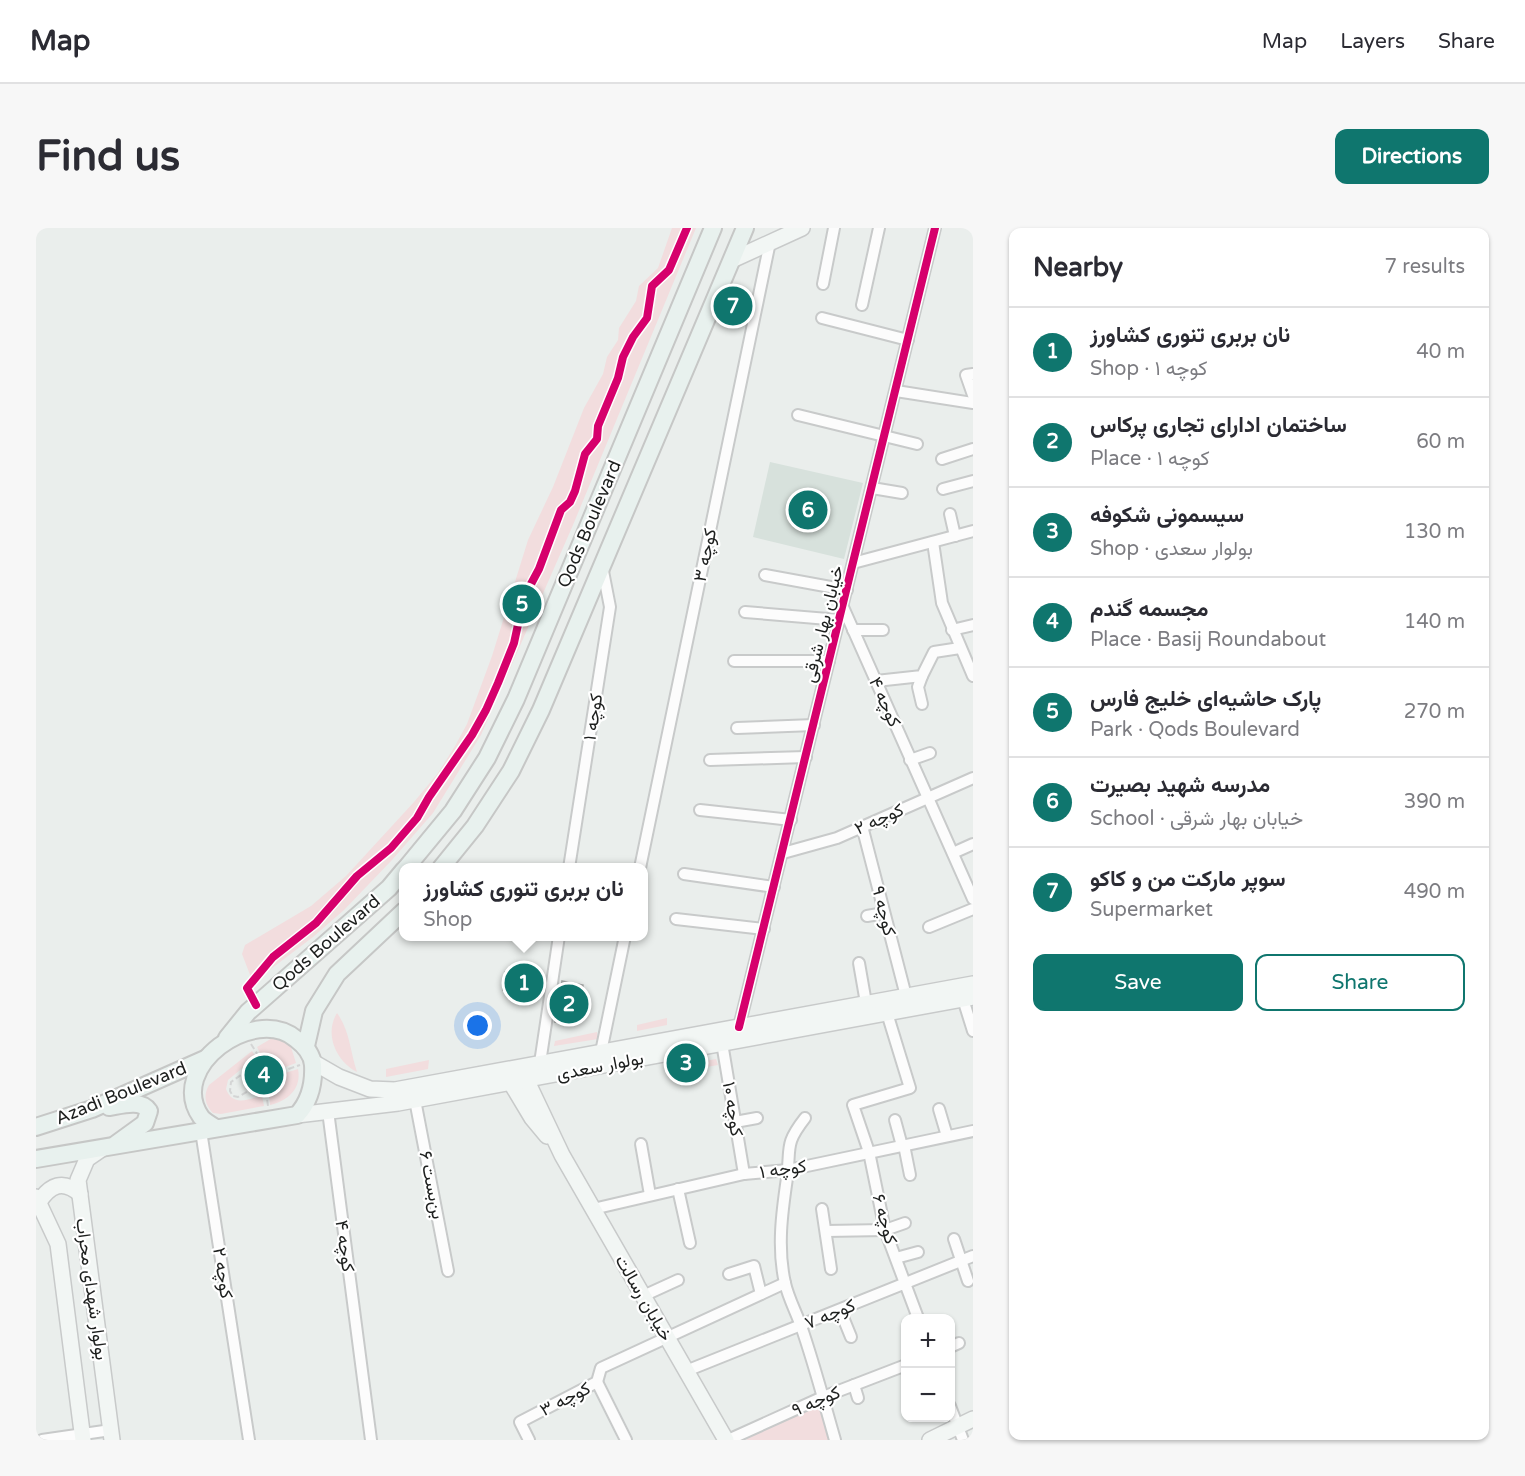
<!DOCTYPE html>
<meta charset="utf-8">
<style>
body{margin:0;font-family:"Varela Round",Vazirmatn,sans-serif;background:#f7f7f7;color:#2b2b33}
.controls{position:absolute;right:18px;bottom:18px;display:grid;overflow:hidden;border-radius:12px;box-shadow:0 2px 4px #0004}
.controls button{width:54px;height:54px;display:grid;place-items:center;padding:0;border:0;border-bottom:2px solid #e1e1e2;background:#fff;color:#2b2b33;font:30px sans-serif}
.you{position:absolute;left:442px;top:798px;width:21px;height:21px;margin:-15px;border:4px solid #fff;border-radius:50%;background:#1a73e8;box-shadow:0 0 0 9px #1a73e833}
.badge{display:grid;place-items:center;width:39px;height:39px;border-radius:50%;background:#0f766e;color:#fff;font-size:20px;font-weight:700}
.pin{position:absolute;translate:-50% -50%;border:3px solid #fff;box-shadow:0 2px 6px #0006}
.popup{position:absolute;left:363px;top:635px;width:249px;height:78px;box-sizing:border-box;display:grid;place-content:center;border-radius:12px;background:#fff;filter:drop-shadow(0 2px 4px #0005);font-size:20px;white-space:nowrap;color:#7c7c81}
.popup b{font-size:22px;color:#2b2b33}
.popup::after{content:'';position:absolute;left:50%;top:100%;margin-left:-12px;border:12px solid transparent;border-top-color:#fff}
.list{margin:0;padding:0;list-style:none}
h2{display:flex;justify-content:space-between;align-items:center;height:78px;margin:0;padding:0 24px;font-size:26px}
h2 small{font-size:20px;font-weight:400;color:#7c7c81}
.list li{display:grid;grid-template-columns:39px 1fr auto;gap:18px;align-items:center;box-sizing:border-box;height:90px;padding:0 24px;border-top:2px solid #e1e1e2}
.list b{display:block;font-size:22px;white-space:nowrap}
.list p{margin:0;font-size:20px;white-space:nowrap;color:#7c7c81}
.list em{font-size:20px;font-style:normal;color:#7c7c81}
.actions{display:flex;gap:12px;padding:18px 24px}
.actions a{flex:1;padding:14px 0;border:2px solid #0f766e;border-radius:12px;text-align:center;font-size:21px;color:#0f766e}
.actions .main{background:#0f766e;color:#fff}
.map{position:relative;flex:none;width:937px;height:1212px;overflow:hidden;border-radius:12px}
header{display:flex;align-items:center;gap:36px;box-sizing:border-box;height:84px;padding:0 30px;background:#fff;border-bottom:2px solid #e1e1e2}
header strong{font-size:28px}
nav{display:flex;gap:33px;margin-inline-start:auto;font-size:21px}
.intro{display:flex;align-items:center;justify-content:space-between;box-sizing:border-box;height:144px;padding:0 36px}
h1{margin:0;font-size:42px}
.button{padding:15px 27px;border-radius:12px;background:#0f766e;color:#fff;font-size:21px;font-weight:700}
main{display:flex;gap:36px;padding:0 36px}
aside{flex:1;background:#fff;border-radius:12px;box-shadow:0 2px 4px #0004}
.map>svg:first-child{display:block}
</style>
<header>
<strong>Map</strong>
<nav><a>Map</a><a>Layers</a><a>Share</a></nav>
</header>
<div class="intro"><h1>Find us</h1><a class="button">Directions</a></div>
<main>
<div class="map">
<svg width="937" height="1212" viewBox="0 0 937 1212">
<rect width="100%" height="100%" fill="#eaeeec"/>
<polygon fill="#d7e1dc" points="734,234 827,255 808,331 717,309"/>
<g fill="#f2ddde">
<polygon points="636,0 660,0 537,297 445,507 397,585 356,632 308,682 277,709 223,750 216,752 206,726 209,717 275,678 310,648 378,574 402,545 419,518 431,496 456,428 492,312 517,259 548,180 567,146 571,129 582,112 583,100 600,73 603,58 622,40"/>
<path d="M301 785C314 803 314 823 321 844 300 833 288 806 301 785Z"/>
<polygon points="631,790 631,797 601,803 601,797"/>
<polygon points="561,804 562,811 518,818 519,813"/>
<polygon points="238,809 254,816 260,835 247,840 242,831 224,825 221,819"/>
<path d="M216 823 220 829 192 852 190 861C197 879 211 871 226 868L228 878 185 886 177 885C169 877 167 867 173 857Z"/>
<polygon points="680,831 682,837 643,844 641,838"/>
<polygon points="393,832 392,841 350,849 350,841"/>
<path d="M262 841C266 861 251 873 234 877L233 866 243 861 249 845Z"/>
<polygon points="783,1177 795,1212 711,1212 710,1209"/>
</g>
<polygon fill="#f3c3c8" points="226,836 235,838 240,845 238,854 231,859 223,858 216,850 217,842"/>
<g fill="#ced1cf" stroke="#a7aaa9" stroke-width="1.5">
<polygon points="469,744 508,748 506,765 467,762"/>
<polygon points="526,753 547,757 541,796 519,794"/>
</g>
<g fill="none" stroke-linecap="round" stroke-linejoin="round">
<defs>
<g id="street">
<polyline points="787,56 798,0"/>
<polyline points="826,77 843,0"/>
<polyline points="786,90 872,112"/>
<polyline points="937,146 930,147 937,167"/>
<polyline points="860,163 937,175"/>
<polyline points="762,187 881,216"/>
<polyline points="906,231 937,221"/>
<polyline points="836,260 866,265"/>
<polyline points="907,261 937,253"/>
<polyline points="914,286 919,308"/>
<polyline points="897,314 906,375 937,448"/>
<polyline points="817,335 937,303"/>
<polyline points="729,347 811,362"/>
<polyline points="807,379 937,671"/>
<polyline points="709,384 804,392"/>
<polyline points="817,402 847,402"/>
<polyline points="916,402 937,397"/>
<polyline points="698,433 793,433"/>
<polyline points="840,453 886,448 898,424 924,420"/>
<polyline points="886,476 882,459 886,448"/>
<polyline points="701,500 778,497"/>
<polyline points="674,532 770,529"/>
<polyline points="874,532 894,525"/>
<polyline points="664,582 755,592"/>
<polyline points="826,598 870,768"/>
<polyline points="747,625 801,610 937,550"/>
<polyline points="917,625 937,616"/>
<polyline points="533,640 574,379 566,338"/>
<polyline points="604,640 734,14"/>
<polyline points="648,646 738,659"/>
<polyline points="831,688 848,685"/>
<polyline points="640,691 728,701"/>
<polyline points="893,699 937,681"/>
<polyline points="823,735 830,775"/>
<polyline points="927,771 937,803"/>
<polyline points="851,785 874,860 817,877 833,924 849,1002 882,1090"/>
<polyline points="703,799 899,0"/>
<polyline points="686,815 708,946"/>
<polyline points="565,824 589,708"/>
<polyline points="504,835 523,708"/>
<polyline points="379,872 412,1043"/>
<polyline points="903,881 911,908"/>
<polyline points="292,883 335,1212"/>
<path d="M769 890C748 917 755 919 751 950 746 984 741 1020 749 1055 752 1069 760 1084 765 1098 778 1135 788 1174 799 1212"/>
<polyline points="859,892 866,918"/>
<polyline points="699,894 721,890"/>
<polyline points="165,903 213,1212"/>
<polyline points="605,916 614,967"/>
<polyline points="868,917 874,947"/>
<polyline points="642,961 654,1015"/>
<polyline points="557,981 708,946 752,942 937,903"/>
<polyline points="786,981 795,1041"/>
<polyline points="790,1003 849,1002 869,995"/>
<polyline points="918,1011 932,1053"/>
<polyline points="860,1030 882,1024"/>
<polyline points="693,1046 718,1038 725,1066"/>
<polyline points="607,1068 642,1052"/>
<polyline points="804,1082 815,1109"/>
<polyline points="914,1119 923,1115"/>
<polyline points="650,1143 937,1028"/>
<polyline points="561,1154 590,1212"/>
<polyline points="818,1157 822,1170"/>
<polyline points="914,1178 927,1212"/>
<polyline points="6,1212 75,1202"/>
<polyline points="493,1212 484,1194 561,1154 565,1140 749,1055"/>
<polyline points="692,1212 787,1169 870,1137"/>
</g>
<g id="secondary">
<polyline points="696,32 766,0"/>
<polyline points="277,834 303,849 334,861 359,862 937,756"/>
<polyline points="490,851 526,927 690,1212"/>
<polyline points="475,855 496,890 511,908"/>
<polyline points="261,887 362,875 937,769"/>
<polyline points="67,920 51,931 42,952 76,1212"/>
<polyline points="0,969 22,1016 47,1212"/>
<path d="M3 974C14 957 27 951 44 966"/>
<polyline points="894,1212 937,1191"/>
</g>
<g id="primary">
<polyline points="370,640 417,583 451,530 480,471 677,0"/>
<polyline points="405,640 439,598 475,543 505,482 709,0"/>
<polyline points="191,810 212,784 353,660 368,642"/>
<polyline points="270,818 278,783 301,746 368,683"/>
<path d="M73 879C86 877 105 871 113 883L109 895 80 916"/>
<polyline points="0,899 56,881 169,831"/>
<path d="M0 931 261 887C274 873 278 856 277 837 276 825 268 817 260 811 218 776 130 839 165 889 168 893 175 897 180 900"/>
</g>
</defs>
<use href="#street" stroke="#c8caca" stroke-width="14"/>
<use href="#secondary" stroke="#c8caca" stroke-width="18"/>
<use href="#primary" stroke="#c6c7c6" stroke-width="20"/>
<g stroke="#d4d5d5" stroke-width="2" stroke-dasharray="6 3" stroke-linecap="butt">
<polyline points="215,816 225,832"/>
<circle cx="228" cy="847" r="16"/>
<polyline points="212,842 195,854 194,863 197,868 202,869 218,860"/>
<polyline points="244,844 264,837"/>
<polyline points="230,863 232,878"/>
</g>
<use href="#street" stroke="#fcfcfc" stroke-width="10"/>
<use href="#secondary" stroke="#f2f6f4" stroke-width="15"/>
<use href="#primary" stroke="#e8f1ee" stroke-width="16"/>
<defs>
<g id="cycleway">
<polyline points="220,777 211,760 237,729 280,695 321,648 355,620 381,590 393,569 436,507 450,482 462,455 478,415 488,369 503,341 525,282 534,274 539,263 549,226 561,211 562,198 582,150 587,129 597,109 611,90 616,58 633,42 651,0"/>
<polyline points="703,799 899,0"/>
</g>
</defs>
<use href="#cycleway" stroke="#fff" stroke-width="11"/>
<use href="#cycleway" stroke="#d6006c" stroke-width="8"/>
</g>
<g text-anchor="middle" stroke-width="4.5" stroke-linejoin="round" paint-order="stroke">
<g font-size="18" fill="#1d1f1e" stroke="#fff">
<text transform="translate(553 296) rotate(-67)" y="6">Qods Boulevard</text>
<text transform="translate(669 327) rotate(-78)" y="6">کوچه ۳</text>
<text transform="translate(787 396) rotate(-76)" y="6">خیابان بهار شرقی</text>
<text transform="translate(849 474) rotate(66)" y="6">کوچه ۴</text>
<text transform="translate(557 489) rotate(-81)" y="6">کوچه ۱</text>
<text transform="translate(843 591) rotate(-24)" y="6">کوچه ۲</text>
<text transform="translate(848 683) rotate(76)" y="6">کوچه ۹</text>
<text transform="translate(290 715) rotate(-41)" y="6">Qods Boulevard</text>
<text transform="translate(564 838) rotate(-11)" y="6">بولوار سعدی</text>
<text transform="translate(85 865) rotate(-22)" y="6">Azadi Boulevard</text>
<text transform="translate(697 881) rotate(81)" y="6">کوچه ۱۰</text>
<text transform="translate(747 941) rotate(-8)" y="6">کوچه ۱</text>
<text transform="translate(396 957) rotate(79)" y="6">بن‌بست ۶</text>
<text transform="translate(849 991) rotate(75)" y="6">کوچه ۶</text>
<text transform="translate(309 1018) rotate(82)" y="6">کوچه ۴</text>
<text transform="translate(187 1045) rotate(81)" y="6">کوچه ۲</text>
<text transform="translate(56 1061) rotate(82)" y="6">بولوار شهدای محراب</text>
<text transform="translate(608 1070) rotate(60)" y="6">خیابان رسالت</text>
<text transform="translate(794 1086) rotate(-22)" y="6">کوچه ۷</text>
<text transform="translate(529 1171) rotate(-27)" y="6">کوچه ۳</text>
<text transform="translate(780 1173) rotate(-23)" y="6">کوچه ۹</text>
</g>
</g>
</svg>
<div class="controls">
<button>+</button>
<button>−</button>
</div>
<div class="you"></div>
<div class="pin badge" style="left:488px;top:755px">1</div>
<div class="popup"><b>نان بربری تنوری کشاورز</b>Shop</div>
<div class="pin badge" style="left:533px;top:776px">2</div>
<div class="pin badge" style="left:650px;top:835px">3</div>
<div class="pin badge" style="left:228px;top:847px">4</div>
<div class="pin badge" style="left:486px;top:376px">5</div>
<div class="pin badge" style="left:772px;top:282px">6</div>
<div class="pin badge" style="left:697px;top:78px">7</div>
</div>
<aside>
<h2>Nearby<small>7 results</small></h2>
<ul class="list">
<li><span class="badge">1</span><div><b>نان بربری تنوری کشاورز</b><p>Shop · کوچه ۱</p></div><em>40 m</em></li>
<li><span class="badge">2</span><div><b>ساختمان ادارای تجاری پرکاس</b><p>Place · کوچه ۱</p></div><em>60 m</em></li>
<li><span class="badge">3</span><div><b>سیسمونی شکوفه</b><p>Shop · بولوار سعدی</p></div><em>130 m</em></li>
<li><span class="badge">4</span><div><b>مجسمه گندم</b><p>Place · Basij Roundabout</p></div><em>140 m</em></li>
<li><span class="badge">5</span><div><b>پارک حاشیه‌ای خلیج فارس</b><p>Park · Qods Boulevard</p></div><em>270 m</em></li>
<li><span class="badge">6</span><div><b>مدرسه شهید بصیرت</b><p>School · خیابان بهار شرقی</p></div><em>390 m</em></li>
<li><span class="badge">7</span><div><b>سوپر مارکت من و کاکو</b><p>Supermarket</p></div><em>490 m</em></li>
</ul>
<div class="actions"><a class="main">Save</a><a>Share</a></div>
</aside>
</main>
